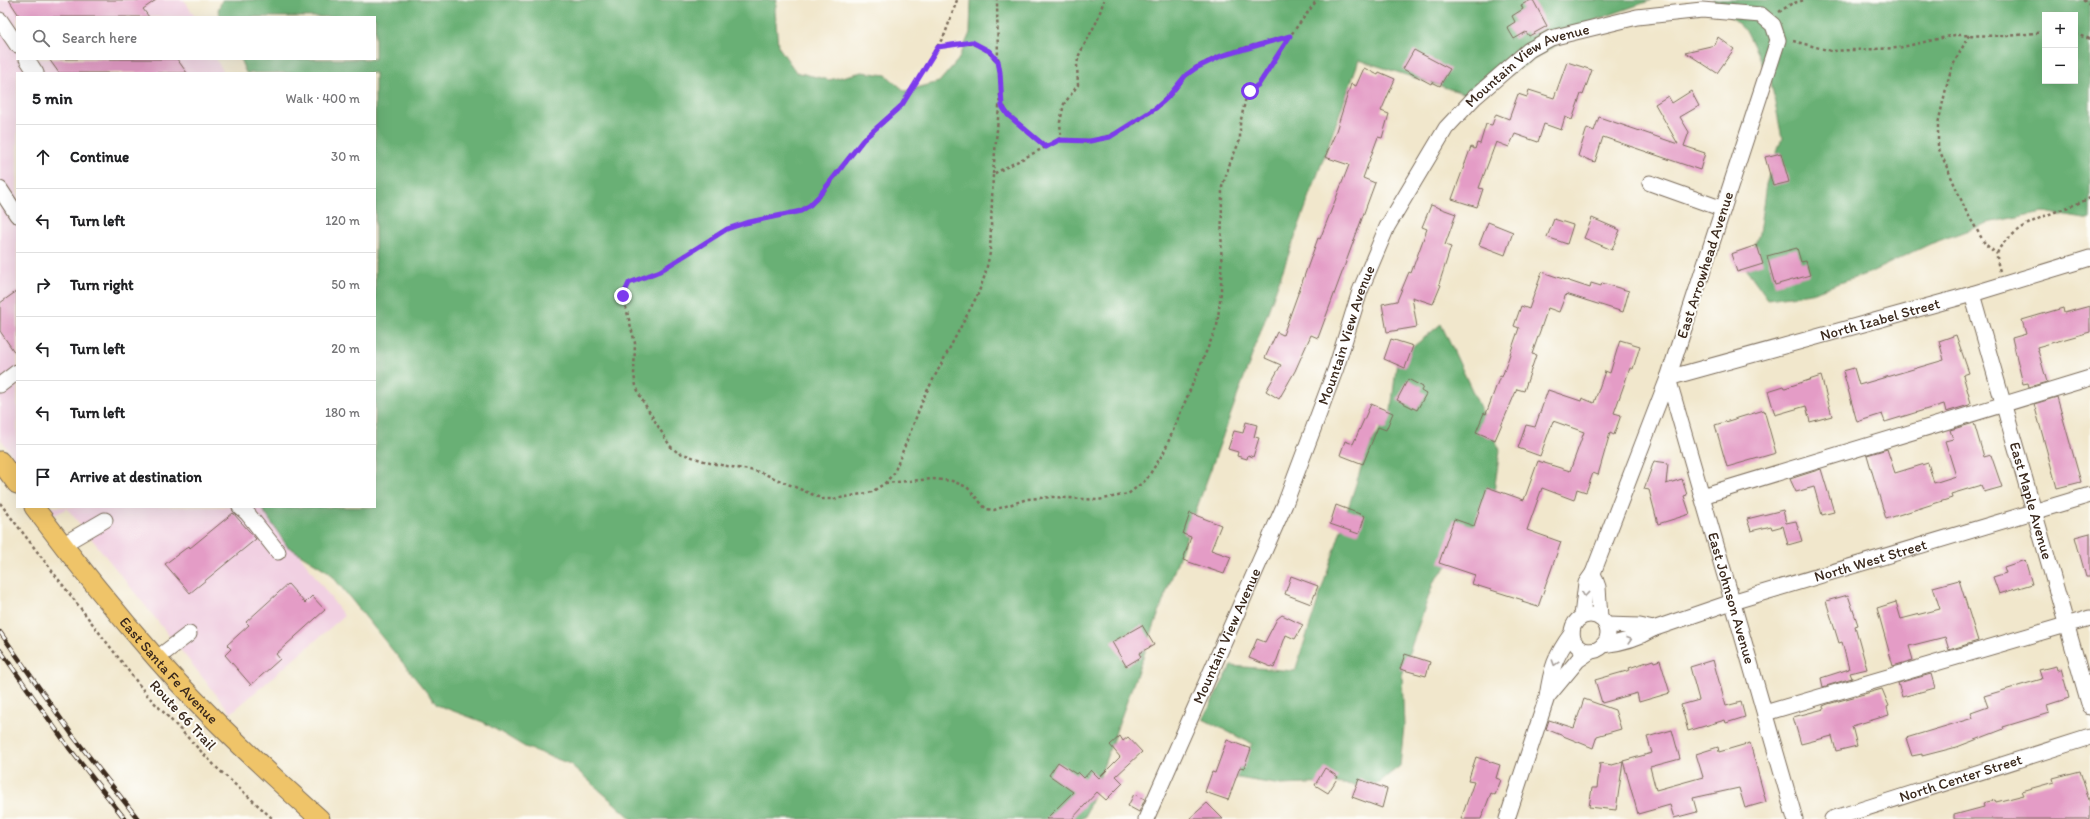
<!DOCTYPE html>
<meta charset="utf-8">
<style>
body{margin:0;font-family:Itim,sans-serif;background:#f6f6f6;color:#202124}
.controls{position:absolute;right:12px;top:12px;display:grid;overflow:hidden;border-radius:0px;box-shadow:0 4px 16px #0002}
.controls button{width:36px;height:36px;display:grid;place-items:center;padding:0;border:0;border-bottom:1px solid #e0e0e0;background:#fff;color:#202124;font:20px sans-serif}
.stop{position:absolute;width:12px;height:12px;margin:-9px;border:3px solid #7c3aed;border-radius:50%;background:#fff}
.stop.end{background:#7c3aed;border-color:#fff;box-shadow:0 1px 4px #0008}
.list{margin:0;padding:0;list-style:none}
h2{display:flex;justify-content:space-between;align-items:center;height:52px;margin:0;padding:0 16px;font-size:17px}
h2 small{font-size:13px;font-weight:400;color:#757577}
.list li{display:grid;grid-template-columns:26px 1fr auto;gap:12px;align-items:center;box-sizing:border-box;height:64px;padding:0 16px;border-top:1px solid #e0e0e0}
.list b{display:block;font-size:15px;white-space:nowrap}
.list em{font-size:13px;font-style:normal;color:#757577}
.icon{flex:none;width:22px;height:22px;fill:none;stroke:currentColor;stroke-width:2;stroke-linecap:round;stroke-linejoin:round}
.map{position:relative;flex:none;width:2090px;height:819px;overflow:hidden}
.search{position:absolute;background:#fff;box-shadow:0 4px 16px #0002;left:16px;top:16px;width:360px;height:44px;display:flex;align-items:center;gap:10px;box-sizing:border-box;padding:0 14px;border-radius:0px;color:#757577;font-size:15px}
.panel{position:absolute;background:#fff;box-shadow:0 4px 16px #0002;left:16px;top:72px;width:360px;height:436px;border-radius:0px}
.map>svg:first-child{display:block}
</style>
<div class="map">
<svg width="2090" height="819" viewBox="0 0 2090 819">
<rect width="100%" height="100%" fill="#fdfcf7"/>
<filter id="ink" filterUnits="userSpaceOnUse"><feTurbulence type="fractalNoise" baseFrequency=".025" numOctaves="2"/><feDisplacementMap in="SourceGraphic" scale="8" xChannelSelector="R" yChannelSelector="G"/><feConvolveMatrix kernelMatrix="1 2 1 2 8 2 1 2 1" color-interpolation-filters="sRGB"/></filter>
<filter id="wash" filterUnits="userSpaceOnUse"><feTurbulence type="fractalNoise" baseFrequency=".012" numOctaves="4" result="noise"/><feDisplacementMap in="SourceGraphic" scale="16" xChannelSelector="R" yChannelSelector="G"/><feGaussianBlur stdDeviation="0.9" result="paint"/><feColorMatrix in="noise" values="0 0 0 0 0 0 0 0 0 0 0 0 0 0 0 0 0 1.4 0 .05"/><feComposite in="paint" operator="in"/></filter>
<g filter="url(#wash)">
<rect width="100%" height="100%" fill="#f1e7cc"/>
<g fill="#f1d0e2">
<polygon points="0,0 184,0 195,17 17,17 17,59 216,59 224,73 17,73 17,462 0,438"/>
<polygon points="49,507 265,507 344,616 231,713 67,508 55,515"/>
</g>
<g fill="#69b075" stroke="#526d4a" fill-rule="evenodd">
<polygon points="222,0 777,0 775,10 778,46 796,72 829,80 862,72 886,75 905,91 939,82 958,60 970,33 971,0 1652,0 1598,19 1475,97 1359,60 1085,817 1079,819 632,819 570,764 525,747 483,722 437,705 329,572 287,546 261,507 375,507 375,73 246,73 240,59 375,59 375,17 221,17 218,10"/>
<path d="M1712 0H2090V220L2043 212 1988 223 1930 244 1869 273 1811 293 1768 299 1747 270 1759 233 1766 184 1782 138 1771 82 1747 32ZM2045 15H2075V81H2045Z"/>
<polygon points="1441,324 1500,450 1493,499 1468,542 1434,581 1402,673 1404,726 1400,766 1373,787 1333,783 1281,785 1232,777 1252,744 1203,719 1231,666 1295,671 1366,453 1391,410 1397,360"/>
</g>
<g id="blocks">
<g fill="#e49cc6">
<polygon points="9,0 156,0 143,9 149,17 20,17"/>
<polygon points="1531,0 1533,0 1547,26 1529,36 1526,32 1514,39 1507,27 1515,22 1512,16 1523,9 1521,5"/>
<polygon points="1718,37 1734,49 1717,73 1685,52 1715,45"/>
<polygon points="1414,50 1450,69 1440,86 1432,82 1431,84 1403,69"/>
<polygon points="49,59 177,59 187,73 59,73"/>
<polygon points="1567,62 1592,70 1583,95 1581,94 1572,120 1565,117 1561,130 1544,124 1538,142 1515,134 1509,147 1496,142 1479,188 1483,189 1477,207 1452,199 1471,147 1475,149 1477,143 1480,144 1486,124 1492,125 1496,114 1509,119 1518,94 1527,97 1529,90 1554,98"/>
<polygon points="1364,68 1378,75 1379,72 1395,79 1381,111 1389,114 1382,138 1378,137 1363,178 1375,183 1318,338 1311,335 1295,371 1279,399 1266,391 1281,365 1265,358 1277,332 1283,335 1318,238 1320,239 1349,165 1325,157 1335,134 1351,84 1356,86"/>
<polygon points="1691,91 1699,106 1680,117 1689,132 1684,146 1705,153 1700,170 1603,137 1595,162 1578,156 1587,128 1594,131 1599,117 1678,144 1655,104 1668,96 1672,103"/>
<polygon points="1781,153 1789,182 1773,186 1765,157"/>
<polygon points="1431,205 1456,214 1445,245 1451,247 1439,284 1441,285 1433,304 1412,297 1417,327 1387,332 1382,304 1397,301 1409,272 1411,273 1427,229 1422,227"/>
<polygon points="1592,218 1620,230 1612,250 1584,238"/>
<polygon points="1554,219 1573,225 1567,244 1547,237"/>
<polygon points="1488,222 1513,232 1505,255 1479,245"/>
<polygon points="1757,245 1763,264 1737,272 1731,254"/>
<polygon points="1797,248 1801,262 1806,261 1810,275 1775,285 1767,256"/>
<polygon points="1542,272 1590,288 1591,283 1601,286 1602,283 1629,291 1623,312 1566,294 1559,312 1548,308 1532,354 1536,355 1524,391 1517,389 1495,440 1476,432 1484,413 1486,414 1500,376 1502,377 1519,328 1514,326 1521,306 1529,309"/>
<polygon points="17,291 17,356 0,331 0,303"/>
<polygon points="2090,306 2090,332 2037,347 2047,382 2029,387 2028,383 2023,384 2012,338 2026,334 2022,320 2063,308 2064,313"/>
<polygon points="1956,335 1969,373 1963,375 1971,403 1969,405 1946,412 1944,404 1885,422 1882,414 1857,422 1843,371 1854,368 1859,385 1944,360 1939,341"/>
<polygon points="1391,339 1413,346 1405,368 1384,359"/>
<polygon points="1620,340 1640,346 1633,369 1630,368 1614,413 1621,415 1614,435 1610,433 1598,475 1593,473 1586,492 1577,489 1574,500 1542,488 1527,530 1561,542 1538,607 1522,602 1523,600 1472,584 1475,575 1439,563 1454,519 1474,526 1487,487 1524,500 1538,461 1570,471 1584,432 1553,421 1540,456 1518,448 1526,425 1535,427 1548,390 1581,401 1582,398 1594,403 1605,371 1610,373"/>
<polygon points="1821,376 1832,416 1810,422 1806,406 1775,415 1768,391 1784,386 1785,388"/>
<polygon points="1408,379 1423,387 1421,391 1426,394 1417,410 1397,400"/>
<polygon points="2057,397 2081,482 2057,488 2034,404"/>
<polygon points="1371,404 1393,413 1386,430 1378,427 1363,464 1340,455 1345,441 1353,444"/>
<polygon points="1764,410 1776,453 1727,467 1715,425"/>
<polygon points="1246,422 1257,425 1254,437 1259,438 1253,457 1248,455 1247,459 1237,456 1238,452 1228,449 1234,431 1243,433"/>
<polygon points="1974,423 1984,457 1991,455 2002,487 1984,492 1981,485 1951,494 1952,498 1886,519 1867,455 1887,449 1895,473 1928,463 1934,483 1956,476 1945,441 1953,439 1950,430"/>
<polygon points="1654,461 1668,463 1666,484 1682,479 1687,495 1684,496 1690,514 1658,524 1649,490 1644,489"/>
<polygon points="1821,469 1834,512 1822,515 1814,487 1796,492 1790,479"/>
<polygon points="1336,505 1365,516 1359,534 1330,524"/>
<polygon points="1783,510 1786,523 1796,521 1802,541 1788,545 1783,526 1772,529 1771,526 1751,531 1747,519"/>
<polygon points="233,513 256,539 190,593 165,564 189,546 190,548"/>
<polygon points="1190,513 1221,525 1211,550 1231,557 1224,574 1183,560 1191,537 1183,534"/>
<polygon points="2090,533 2090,577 2086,577 2075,537"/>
<polygon points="2025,560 2032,584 1999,594 1993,577 2006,573 2004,567"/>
<polygon points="1291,576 1318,586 1311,604 1285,594"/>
<polygon points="1959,580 1978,641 1949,650 1945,637 1909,646 1913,660 1893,666 1877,608 1896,602 1901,619 1940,609 1933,587"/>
<polygon points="288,584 305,603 312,596 325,610 276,654 280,659 251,685 225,655 231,649 227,645 249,625 246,622"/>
<polygon points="1848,595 1858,625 1855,626 1867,669 1850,673 1852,678 1823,687 1821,678 1849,669 1842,642 1839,643 1826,601"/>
<polygon points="1282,615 1303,625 1295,639 1286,635 1274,668 1249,658 1257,639 1265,642 1277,619"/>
<polygon points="1142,625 1154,645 1139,653 1141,657 1126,666 1112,642"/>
<polygon points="1405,654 1430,662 1426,676 1400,669"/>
<polygon points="1653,660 1654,662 1660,660 1670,693 1639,702 1637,693 1602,703 1595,680 1630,670 1629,668"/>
<polygon points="1713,660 1726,706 1741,702 1745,717 1726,723 1725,720 1688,731 1681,705 1699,700 1690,667"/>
<polygon points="2056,666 2057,670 2061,668 2069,698 2047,705 2049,713 2003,727 2004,729 1957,747 1922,756 1922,754 1912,756 1906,738 1973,718 1971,713 1988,707 1984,696 2042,679 2039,670"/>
<polygon points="1931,674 1935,688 1902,697 1898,683"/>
<polygon points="1882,689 1889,706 1887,707 1889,715 1852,726 1857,746 1836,751 1832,736 1801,744 1793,717 1824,709 1823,706 1828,704"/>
<polygon points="1584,699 1615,710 1621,729 1597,736 1593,748 1546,729 1549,720 1574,728"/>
<polygon points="1672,730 1680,759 1650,767 1656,790 1703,777 1696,754 1718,747 1719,752 1750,743 1766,802 1745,808 1739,788 1693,798 1697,812 1674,818 1670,805 1638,814 1623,761 1652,753 1647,737"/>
<polygon points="1120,736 1123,741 1128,737 1142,752 1116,776 1123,783 1106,800 1097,792 1072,819 1046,819 1073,792 1049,775 1058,762 1076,774 1078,772 1084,778 1091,770 1099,778 1120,757 1110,745"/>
<polygon points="1227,740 1251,749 1244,768 1240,767 1228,800 1205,792 1212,772 1215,773"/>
<polygon points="1476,757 1500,765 1496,778 1501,780 1495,795 1491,793 1481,819 1461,819 1474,782 1468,781"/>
<polygon points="1623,762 1616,810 1589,807 1592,788 1597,788 1600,763 1612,765"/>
<polygon points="1325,768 1338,777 1328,793 1315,785"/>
<polygon points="2080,771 2090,803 2090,819 1954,819 1954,815 1984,807 1983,803 1995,800 1996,802 2024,795 2022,791 2054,782 2053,778"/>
<polygon points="1359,779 1387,789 1382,808 1352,797"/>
<polygon points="1134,794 1145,799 1139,812 1128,806"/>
<polygon points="1207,803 1223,819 1189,819"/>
</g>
</g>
</g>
<g filter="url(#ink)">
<use href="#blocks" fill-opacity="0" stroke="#7b6c5b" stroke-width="1"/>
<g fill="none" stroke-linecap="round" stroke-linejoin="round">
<defs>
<g id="minor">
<polyline points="0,20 17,45"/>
<polyline points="27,59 36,73"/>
<polyline points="1650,183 1723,209"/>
<polyline points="0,189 17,215"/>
<path id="s1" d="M1972 294 2090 707"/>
<path id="s2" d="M1668 378 1795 819"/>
<path id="s3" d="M1668 378 1972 294 2090 258"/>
<polyline points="0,385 17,372"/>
<polyline points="1702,496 2090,378"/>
<polyline points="240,507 247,513 278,552"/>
<polyline points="62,545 105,520"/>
<polyline points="1593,573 1598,587 1600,618"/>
<circle cx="1590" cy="633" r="18"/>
<polyline points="1606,625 1640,626 1653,629"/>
<path id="s4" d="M1603 645C1622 643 1637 639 1653 629L1732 602 2090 495"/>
<polyline points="156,659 189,634"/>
<polyline points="1548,696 1578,660 1591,651"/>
<polyline points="1765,713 2090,618"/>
<path id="s5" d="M1146 819 1285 504 1336 368 1360 291 1387 227 1446 128 1475 97 1529 50 1551 38 1637 17 1702 10 1761 15 1773 25 1778 40 1668 378 1593 573 1586 583 1582 616"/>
<path d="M1507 819 1547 697C1551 669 1555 656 1572 633"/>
<path id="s6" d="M1832 819 2090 737"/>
</g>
<g id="major">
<polyline points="0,461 17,484"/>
<path id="s7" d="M34 507C73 559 113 609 156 658 206 715 263 768 320 819"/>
</g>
</defs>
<use href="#minor" stroke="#7b6c5b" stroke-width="17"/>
<use href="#major" stroke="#7b6c5b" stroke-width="21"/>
<g stroke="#7b6c5b" stroke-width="2.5" stroke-dasharray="3 3" stroke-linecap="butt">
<polyline points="957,0 945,34 902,105 863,140 819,197 810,205 801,211 745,223 727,229 660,271 629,283 623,296 635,343 634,375 636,386 641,398 670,446 677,452 710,463 760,472 823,499 835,499 872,492 885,483 894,473 925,395 978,294 985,275 990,253 993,174 1059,140 1061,135 1060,122 1064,104 1078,85 1077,64 1079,55 1097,21 1104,0"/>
<polyline points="2083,0 2090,5"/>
<polyline points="1779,12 1791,4 1804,0"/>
<polyline points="2075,34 2090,39"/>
<polyline points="1969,35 1951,69 1945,93 1938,124 1938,147 1966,211 1985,244 1997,254"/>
<polyline points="1793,41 1831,51 1898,48 1955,35 2008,36 2045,32"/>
<path d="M938 47C967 43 976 37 997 61"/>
<polyline points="1001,101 1008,115 1046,147"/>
<path d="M1059 140C1069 140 1079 141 1089 141 1112 140 1150 115 1166 99 1177 89 1182 77 1195 68 1224 51 1258 45 1290 36"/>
<polyline points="993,174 1001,85 998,61 997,0"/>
<path d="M2000 271C1998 266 1997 260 1997 255 1998 248 2004 242 2009 238 2034 215 2061 212 2090 198"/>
<polyline points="885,483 933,479 952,481 967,487 986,509 994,510 1027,499 1053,497 1098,500 1128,494 1146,480 1164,452 1217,326 1221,292 1222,187 1230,163 1240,140 1240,124 1246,97 1250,91 1259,84 1290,36 1317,0"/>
<polyline points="0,503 147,695 218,769 273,819"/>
</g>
<use href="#minor" stroke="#fff" stroke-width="15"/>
<use href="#major" stroke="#efc469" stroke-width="19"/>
<defs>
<g id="rail">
<polyline points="0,632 73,736 138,819"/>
<polyline points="0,650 69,748 125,819"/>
</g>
</defs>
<use href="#rail" stroke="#3b2a1e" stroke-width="4.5"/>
<use href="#rail" stroke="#fdfcf7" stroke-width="3" stroke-dasharray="9" stroke-linecap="butt"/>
</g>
<defs><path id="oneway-chevron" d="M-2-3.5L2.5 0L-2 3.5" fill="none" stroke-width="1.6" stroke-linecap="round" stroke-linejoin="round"/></defs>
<g stroke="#a79f9a">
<use href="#oneway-chevron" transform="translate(1585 594) rotate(96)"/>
<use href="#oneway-chevron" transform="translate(1629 640) rotate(-17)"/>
<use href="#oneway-chevron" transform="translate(1555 663) rotate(108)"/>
</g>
</g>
<g fill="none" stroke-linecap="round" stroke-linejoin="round" filter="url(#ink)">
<polyline stroke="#7c3aed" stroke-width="5" points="623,296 629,283 660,271 727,229 745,223 801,211 810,205 819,196 863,140 902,105 938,47 972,42 989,51 998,61 1000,72 1002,106 1008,115 1046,147 1059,140 1090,141 1110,137 1156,108 1167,98 1186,75 1196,68 1221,56 1290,36 1259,84 1250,91"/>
</g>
<g text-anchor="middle" stroke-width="4" stroke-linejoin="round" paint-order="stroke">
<g font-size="15" fill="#3b2a1e" stroke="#fdfcf7">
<text dy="5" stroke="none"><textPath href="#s5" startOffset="860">Mountain View Avenue</textPath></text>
<text transform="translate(1705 265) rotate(-72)" y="5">East Arrowhead Avenue</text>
<text dy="5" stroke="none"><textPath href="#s3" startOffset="220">North Izabel Street</textPath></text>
<text dy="5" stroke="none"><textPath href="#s5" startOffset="524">Mountain View Avenue</textPath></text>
<text dy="5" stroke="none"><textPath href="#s1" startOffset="215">East Maple Avenue</textPath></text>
<text dy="5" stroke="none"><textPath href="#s4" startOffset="281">North West Street</textPath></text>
<text dy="5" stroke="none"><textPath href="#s2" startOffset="229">East Johnson Avenue</textPath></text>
<text dy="5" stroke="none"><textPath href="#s5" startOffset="200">Mountain View Avenue</textPath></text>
<text dy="5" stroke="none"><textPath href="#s7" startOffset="212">East Santa Fe Avenue</textPath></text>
<text transform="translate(183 715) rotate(47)" y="5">Route 66 Trail</text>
<text dy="5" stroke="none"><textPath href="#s6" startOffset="135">North Center Street</textPath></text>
</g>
</g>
</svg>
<div class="controls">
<button>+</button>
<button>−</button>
</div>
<div class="stop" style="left:1250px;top:91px"></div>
<div class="stop end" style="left:623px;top:296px"></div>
<div class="search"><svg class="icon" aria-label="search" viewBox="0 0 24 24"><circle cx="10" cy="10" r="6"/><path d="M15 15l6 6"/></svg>Search here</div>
<section class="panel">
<h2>5 min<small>Walk · 400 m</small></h2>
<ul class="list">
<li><svg class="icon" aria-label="ahead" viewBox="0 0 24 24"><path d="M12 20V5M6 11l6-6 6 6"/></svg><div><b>Continue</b></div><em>30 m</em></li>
<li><svg class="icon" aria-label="left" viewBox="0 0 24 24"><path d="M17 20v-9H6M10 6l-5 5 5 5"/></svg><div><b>Turn left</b></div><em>120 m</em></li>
<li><svg class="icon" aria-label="right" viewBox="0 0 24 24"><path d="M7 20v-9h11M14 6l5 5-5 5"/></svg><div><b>Turn right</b></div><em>50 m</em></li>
<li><svg class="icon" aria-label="left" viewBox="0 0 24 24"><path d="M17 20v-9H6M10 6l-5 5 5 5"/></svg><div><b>Turn left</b></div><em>20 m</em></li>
<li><svg class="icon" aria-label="left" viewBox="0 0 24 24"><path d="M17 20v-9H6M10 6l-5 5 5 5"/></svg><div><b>Turn left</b></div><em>180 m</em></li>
<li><svg class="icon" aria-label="arrive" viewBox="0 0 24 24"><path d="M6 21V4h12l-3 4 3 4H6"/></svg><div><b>Arrive at destination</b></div></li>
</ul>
</section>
</div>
